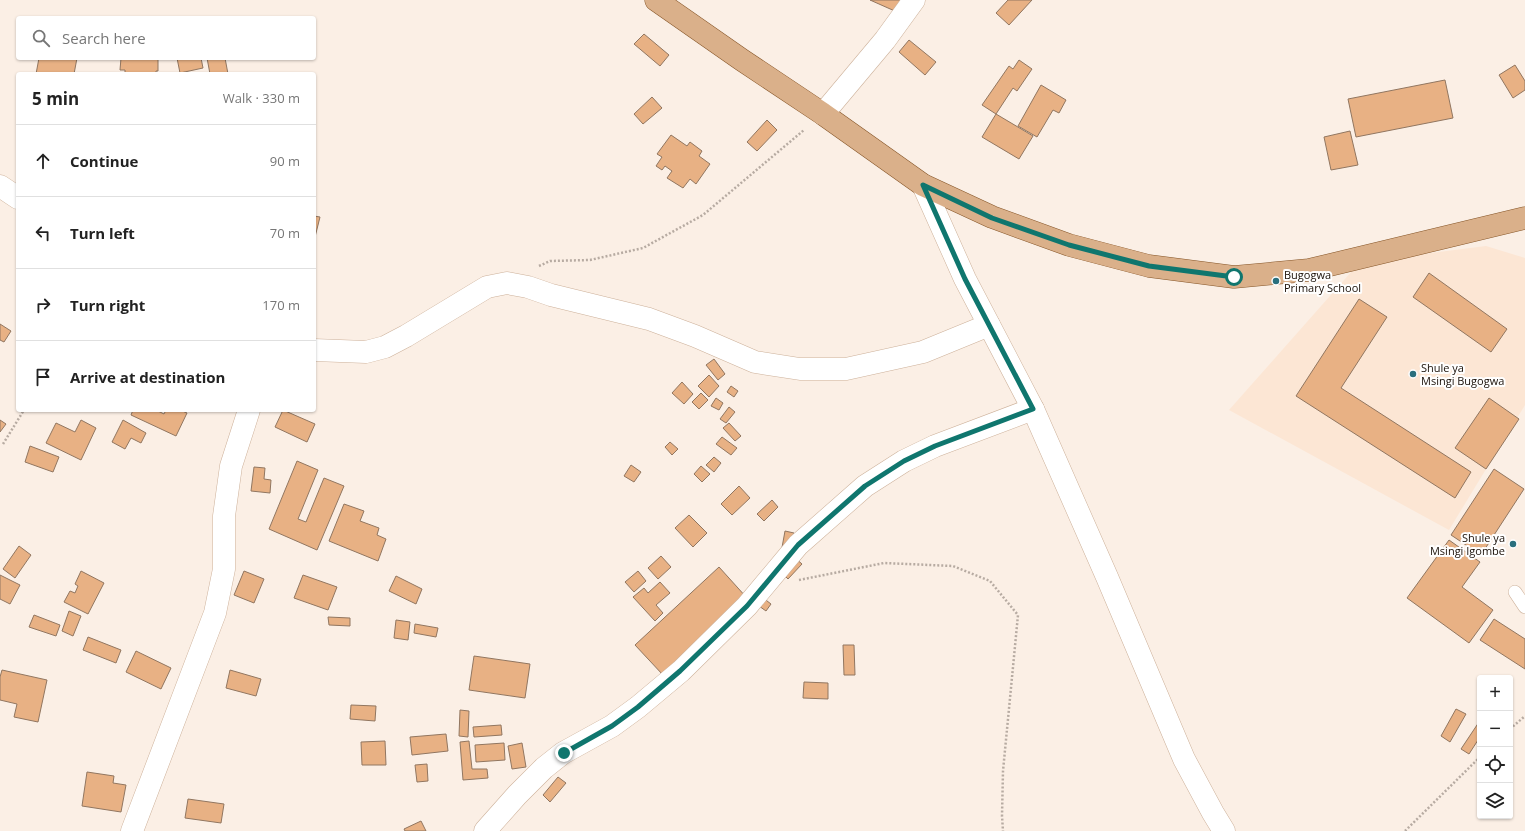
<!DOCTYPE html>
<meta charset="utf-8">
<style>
body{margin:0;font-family:"Open Sans",sans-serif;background:#f2f2f2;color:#222}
.controls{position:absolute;right:12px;bottom:12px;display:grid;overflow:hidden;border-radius:4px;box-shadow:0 1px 3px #0004}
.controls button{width:36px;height:36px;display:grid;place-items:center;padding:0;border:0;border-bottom:1px solid #e0e0e0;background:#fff;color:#222;font:20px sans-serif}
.stop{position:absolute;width:12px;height:12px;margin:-9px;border:3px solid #0f766e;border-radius:50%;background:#fff}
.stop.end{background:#0f766e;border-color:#fff;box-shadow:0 1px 4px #0008}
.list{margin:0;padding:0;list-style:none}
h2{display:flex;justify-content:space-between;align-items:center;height:52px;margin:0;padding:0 16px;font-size:17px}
h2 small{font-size:13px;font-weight:400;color:#767676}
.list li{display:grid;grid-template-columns:26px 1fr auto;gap:12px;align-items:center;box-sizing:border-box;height:72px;padding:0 16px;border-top:1px solid #e0e0e0}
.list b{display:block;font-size:15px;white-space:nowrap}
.list em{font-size:13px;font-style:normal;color:#767676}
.icon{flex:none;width:22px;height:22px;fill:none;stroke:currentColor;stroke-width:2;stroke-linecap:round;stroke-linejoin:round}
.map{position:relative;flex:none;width:1525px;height:831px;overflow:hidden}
.search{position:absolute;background:#fff;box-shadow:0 1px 3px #0004;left:16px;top:16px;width:300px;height:44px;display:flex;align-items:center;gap:10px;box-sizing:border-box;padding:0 14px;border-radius:4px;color:#767676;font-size:15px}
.panel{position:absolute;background:#fff;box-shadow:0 1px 3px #0004;left:16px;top:72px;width:300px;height:340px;border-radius:4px}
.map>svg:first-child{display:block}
</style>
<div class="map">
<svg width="1525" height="831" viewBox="0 0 1525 831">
<rect width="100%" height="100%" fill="#fbefe5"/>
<polygon fill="#fce6d4" points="1486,246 1525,258 1525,405 1449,530 1229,410 1360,262"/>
<g fill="#e8b184" stroke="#917660">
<polygon points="870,0 902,0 897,12"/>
<polygon points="1008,0 1032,0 1009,25 996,13"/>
<polygon points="644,34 669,55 660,66 634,44"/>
<polygon points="909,40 936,62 925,75 899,52"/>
<polygon points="39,58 77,58 74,74 36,74"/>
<polygon points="121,58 158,58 158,71 156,71 156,74 125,74 125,70 120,70"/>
<polygon points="177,58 201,58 203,68 180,73"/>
<polygon points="207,58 225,58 228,74 210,74"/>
<polygon points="1019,60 1032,69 1017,91 1013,88 996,114 982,105 1009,66 1013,69"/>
<polygon points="1515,65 1525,81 1525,90 1513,98 1499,75"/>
<polygon points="1445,80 1453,118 1356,137 1348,99"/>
<polygon points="1041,85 1066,100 1059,113 1053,110 1037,137 1018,126"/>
<polygon points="652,97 662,108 643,124 634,114"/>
<polygon points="996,114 1033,136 1019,159 982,137"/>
<polygon points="767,120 777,130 757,151 747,142"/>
<polygon points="1350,131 1358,165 1331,170 1324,137"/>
<polygon points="671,135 687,146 690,142 702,151 699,156 710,164 696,184 690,179 683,188 667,178 672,171 665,166 662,170 656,166 662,157 657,154"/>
<polygon points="314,216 320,217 314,241"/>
<polygon points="1429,273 1507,329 1491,352 1413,297"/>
<polygon points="1359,299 1387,317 1341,388 1471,472 1455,498 1296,396"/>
<polygon points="0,324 11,331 4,342 0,340"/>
<polygon points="714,359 725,374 718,380 706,365"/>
<polygon points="709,375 719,386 709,397 698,386"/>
<polygon points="682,382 693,394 684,404 672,393"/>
<polygon points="731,386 738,391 734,397 727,392"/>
<polygon points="701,393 708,400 699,409 692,402"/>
<polygon points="716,398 723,403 719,410 711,406"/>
<polygon points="1489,398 1519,419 1486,469 1455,448"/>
<polygon points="729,407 735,412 726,423 720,419"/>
<polygon points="133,410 156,410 164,414 166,410 180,410 187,413 176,436 131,415"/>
<polygon points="283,410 315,424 307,442 275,427"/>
<polygon points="0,420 6,424 0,432"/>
<polygon points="81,420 96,428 81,460 46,443 56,423 75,432"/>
<polygon points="123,420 146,433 141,443 131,438 125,449 112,442"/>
<polygon points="729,423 741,436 735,441 723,428"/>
<polygon points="722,437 737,448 731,455 716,444"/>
<polygon points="670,442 678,449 672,455 665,447"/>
<polygon points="30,446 59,457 53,472 25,462"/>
<polygon points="714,457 721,463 714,472 706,465"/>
<polygon points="297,461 318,470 298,519 306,522 324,478 344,486 317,550 269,529"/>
<polygon points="631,465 641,472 634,482 624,476"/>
<polygon points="701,466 710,474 702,482 694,474"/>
<polygon points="254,467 265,468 264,479 271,480 270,493 251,491"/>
<polygon points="1494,469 1524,489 1481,555 1451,535"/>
<polygon points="739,486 750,498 732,515 721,504"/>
<polygon points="772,500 778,507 764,521 757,514"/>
<polygon points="344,504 364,511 360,521 379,528 377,535 386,539 378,561 329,541"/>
<polygon points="689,515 707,533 693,547 675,528"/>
<polygon points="785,531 794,533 790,555 781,553"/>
<polygon points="1449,540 1480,562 1462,587 1493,610 1469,643 1407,598"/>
<polygon points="19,546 31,555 15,578 3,569"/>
<polygon points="661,556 671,567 658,579 648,568"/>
<polygon points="793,556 802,564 788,579 779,570"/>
<polygon points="719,567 747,598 663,675 635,645"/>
<polygon points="81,571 104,583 88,614 64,602 70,591 75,593 78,586 75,584"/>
<polygon points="244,571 264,579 254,603 234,595"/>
<polygon points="638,571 646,581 634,592 625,582"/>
<polygon points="0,575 20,585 10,604 0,599"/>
<polygon points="303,575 337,587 328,610 294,598"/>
<polygon points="396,576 422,589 416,604 389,591"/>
<polygon points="660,582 670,593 656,605 663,613 655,621 633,597 644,588 648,593"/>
<polygon points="758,594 771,604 766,611 752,601"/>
<polygon points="69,611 81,616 73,636 62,631"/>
<polygon points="34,615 60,625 56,636 29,627"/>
<polygon points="328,617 350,618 350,626 329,625"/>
<polygon points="1494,619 1525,639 1525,669 1480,640"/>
<polygon points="396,620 410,622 408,640 394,638"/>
<polygon points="415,624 438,628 436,637 414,633"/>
<polygon points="88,637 121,650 116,663 83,650"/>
<polygon points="843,645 854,645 855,675 844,675"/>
<polygon points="136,651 171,668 161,689 126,672"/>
<polygon points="474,656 530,664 525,698 469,690"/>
<polygon points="2,670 47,680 38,722 14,717 17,704 0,700 0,677"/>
<polygon points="230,670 261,679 256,696 226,688"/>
<polygon points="804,682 828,683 828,699 803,698"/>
<polygon points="351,705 376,706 375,721 350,719"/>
<polygon points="1456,709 1466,714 1450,742 1441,736"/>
<polygon points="460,710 469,711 468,737 459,736"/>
<polygon points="1479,722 1480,723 1480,737 1469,754 1461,749"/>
<polygon points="501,725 502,735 474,737 473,727"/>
<polygon points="446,734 448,751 412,755 410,737"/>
<polygon points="385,741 386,765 362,765 361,742"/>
<polygon points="469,741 472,769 487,769 488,778 463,780 460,742"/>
<polygon points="504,743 505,760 476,762 475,745"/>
<polygon points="522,743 526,767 512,769 508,746"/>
<polygon points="427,764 428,781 417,782 415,765"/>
<polygon points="87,772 114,776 113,783 126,785 121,812 82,806"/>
<polygon points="558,777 566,783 550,802 543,795"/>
<polygon points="188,799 224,804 221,823 185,818"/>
<polygon points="421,821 426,831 405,831 404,829"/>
</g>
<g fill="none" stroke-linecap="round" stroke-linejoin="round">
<defs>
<polyline id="lane" points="1515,592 1525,607"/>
<g id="street">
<polyline points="823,114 885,40 914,0"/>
<polyline points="923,185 965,279 1033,409 1107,577 1184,759 1213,813 1224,831"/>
<polyline points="0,186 18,198"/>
<polyline points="314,350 366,352 385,347 406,336 487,287 507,283 528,287 551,295 649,319 695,336 755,362 800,369 846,369 923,352 989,325"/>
<polyline points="132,831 215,613 224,569 224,516 231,466 249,410"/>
<polyline points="485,831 517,795 544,768 563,753 612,726 638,707 681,671 747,606 798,545 865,486 904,461 935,446 1033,409"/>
</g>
<polyline id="primary" points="656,0 742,60 823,114 923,185 992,217 1069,245 1149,266 1234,277 1309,270 1525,218"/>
</defs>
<use href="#lane" stroke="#cdb19a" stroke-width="14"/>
<use href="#street" stroke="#cdb19a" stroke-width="23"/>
<use href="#primary" stroke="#865629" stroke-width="23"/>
<g stroke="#b7aba2" stroke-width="2.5" stroke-dasharray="2 2" stroke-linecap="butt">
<polyline points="539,266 550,261 590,260 643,248 703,215 804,130"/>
<polyline points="3,444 24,410"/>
<polyline points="799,580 884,563 953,566 990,581 1018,615 1003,771 1002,816 1003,831"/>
<polyline points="1510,729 1525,716"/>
<polyline points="1405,831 1480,757"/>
</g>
<use href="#lane" stroke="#fff" stroke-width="13"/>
<use href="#street" stroke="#fff" stroke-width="22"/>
<use href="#primary" stroke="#dab08a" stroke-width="22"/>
</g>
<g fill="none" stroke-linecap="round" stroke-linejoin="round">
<polyline stroke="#0f766e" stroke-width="5" points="564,753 612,726 638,707 680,671 747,606 798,545 865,486 904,461 935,446 1033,409 965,279 923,185 992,218 1069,245 1149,266 1234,277"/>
</g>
<g fill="#296f7d" stroke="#fff" stroke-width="1.5">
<circle cx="1276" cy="281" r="4"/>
<circle cx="1413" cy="374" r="4"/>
<circle cx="1513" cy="544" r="4"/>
</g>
<g text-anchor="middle" stroke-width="4" stroke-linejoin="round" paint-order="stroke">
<g font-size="11" fill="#190f07" stroke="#fff" text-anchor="start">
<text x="1284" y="279">Bugogwa<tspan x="1284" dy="13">Primary School</tspan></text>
<text x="1421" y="372">Shule ya<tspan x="1421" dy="13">Msingi Bugogwa</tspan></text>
<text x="1505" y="542" text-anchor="end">Shule ya<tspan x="1505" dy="13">Msingi Igombe</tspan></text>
</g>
</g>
</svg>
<div class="controls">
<button>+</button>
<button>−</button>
<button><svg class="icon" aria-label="locate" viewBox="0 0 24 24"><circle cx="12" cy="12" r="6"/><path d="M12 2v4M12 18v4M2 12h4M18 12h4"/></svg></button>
<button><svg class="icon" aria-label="layers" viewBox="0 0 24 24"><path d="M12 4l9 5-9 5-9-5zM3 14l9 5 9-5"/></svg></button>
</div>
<div class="stop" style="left:1234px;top:277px"></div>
<div class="stop end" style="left:564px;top:753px"></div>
<div class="search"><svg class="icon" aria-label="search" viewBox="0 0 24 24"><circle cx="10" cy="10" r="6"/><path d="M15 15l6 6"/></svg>Search here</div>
<section class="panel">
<h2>5 min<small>Walk · 330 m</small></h2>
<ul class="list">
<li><svg class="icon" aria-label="ahead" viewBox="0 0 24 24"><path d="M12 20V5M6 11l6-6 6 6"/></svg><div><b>Continue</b></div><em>90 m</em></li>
<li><svg class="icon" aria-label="left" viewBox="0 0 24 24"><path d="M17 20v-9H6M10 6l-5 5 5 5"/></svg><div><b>Turn left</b></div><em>70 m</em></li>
<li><svg class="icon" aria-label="right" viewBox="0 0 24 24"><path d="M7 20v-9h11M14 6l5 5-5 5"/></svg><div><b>Turn right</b></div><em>170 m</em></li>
<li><svg class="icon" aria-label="arrive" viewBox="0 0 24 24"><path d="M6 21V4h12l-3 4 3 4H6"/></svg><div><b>Arrive at destination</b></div></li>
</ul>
</section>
</div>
